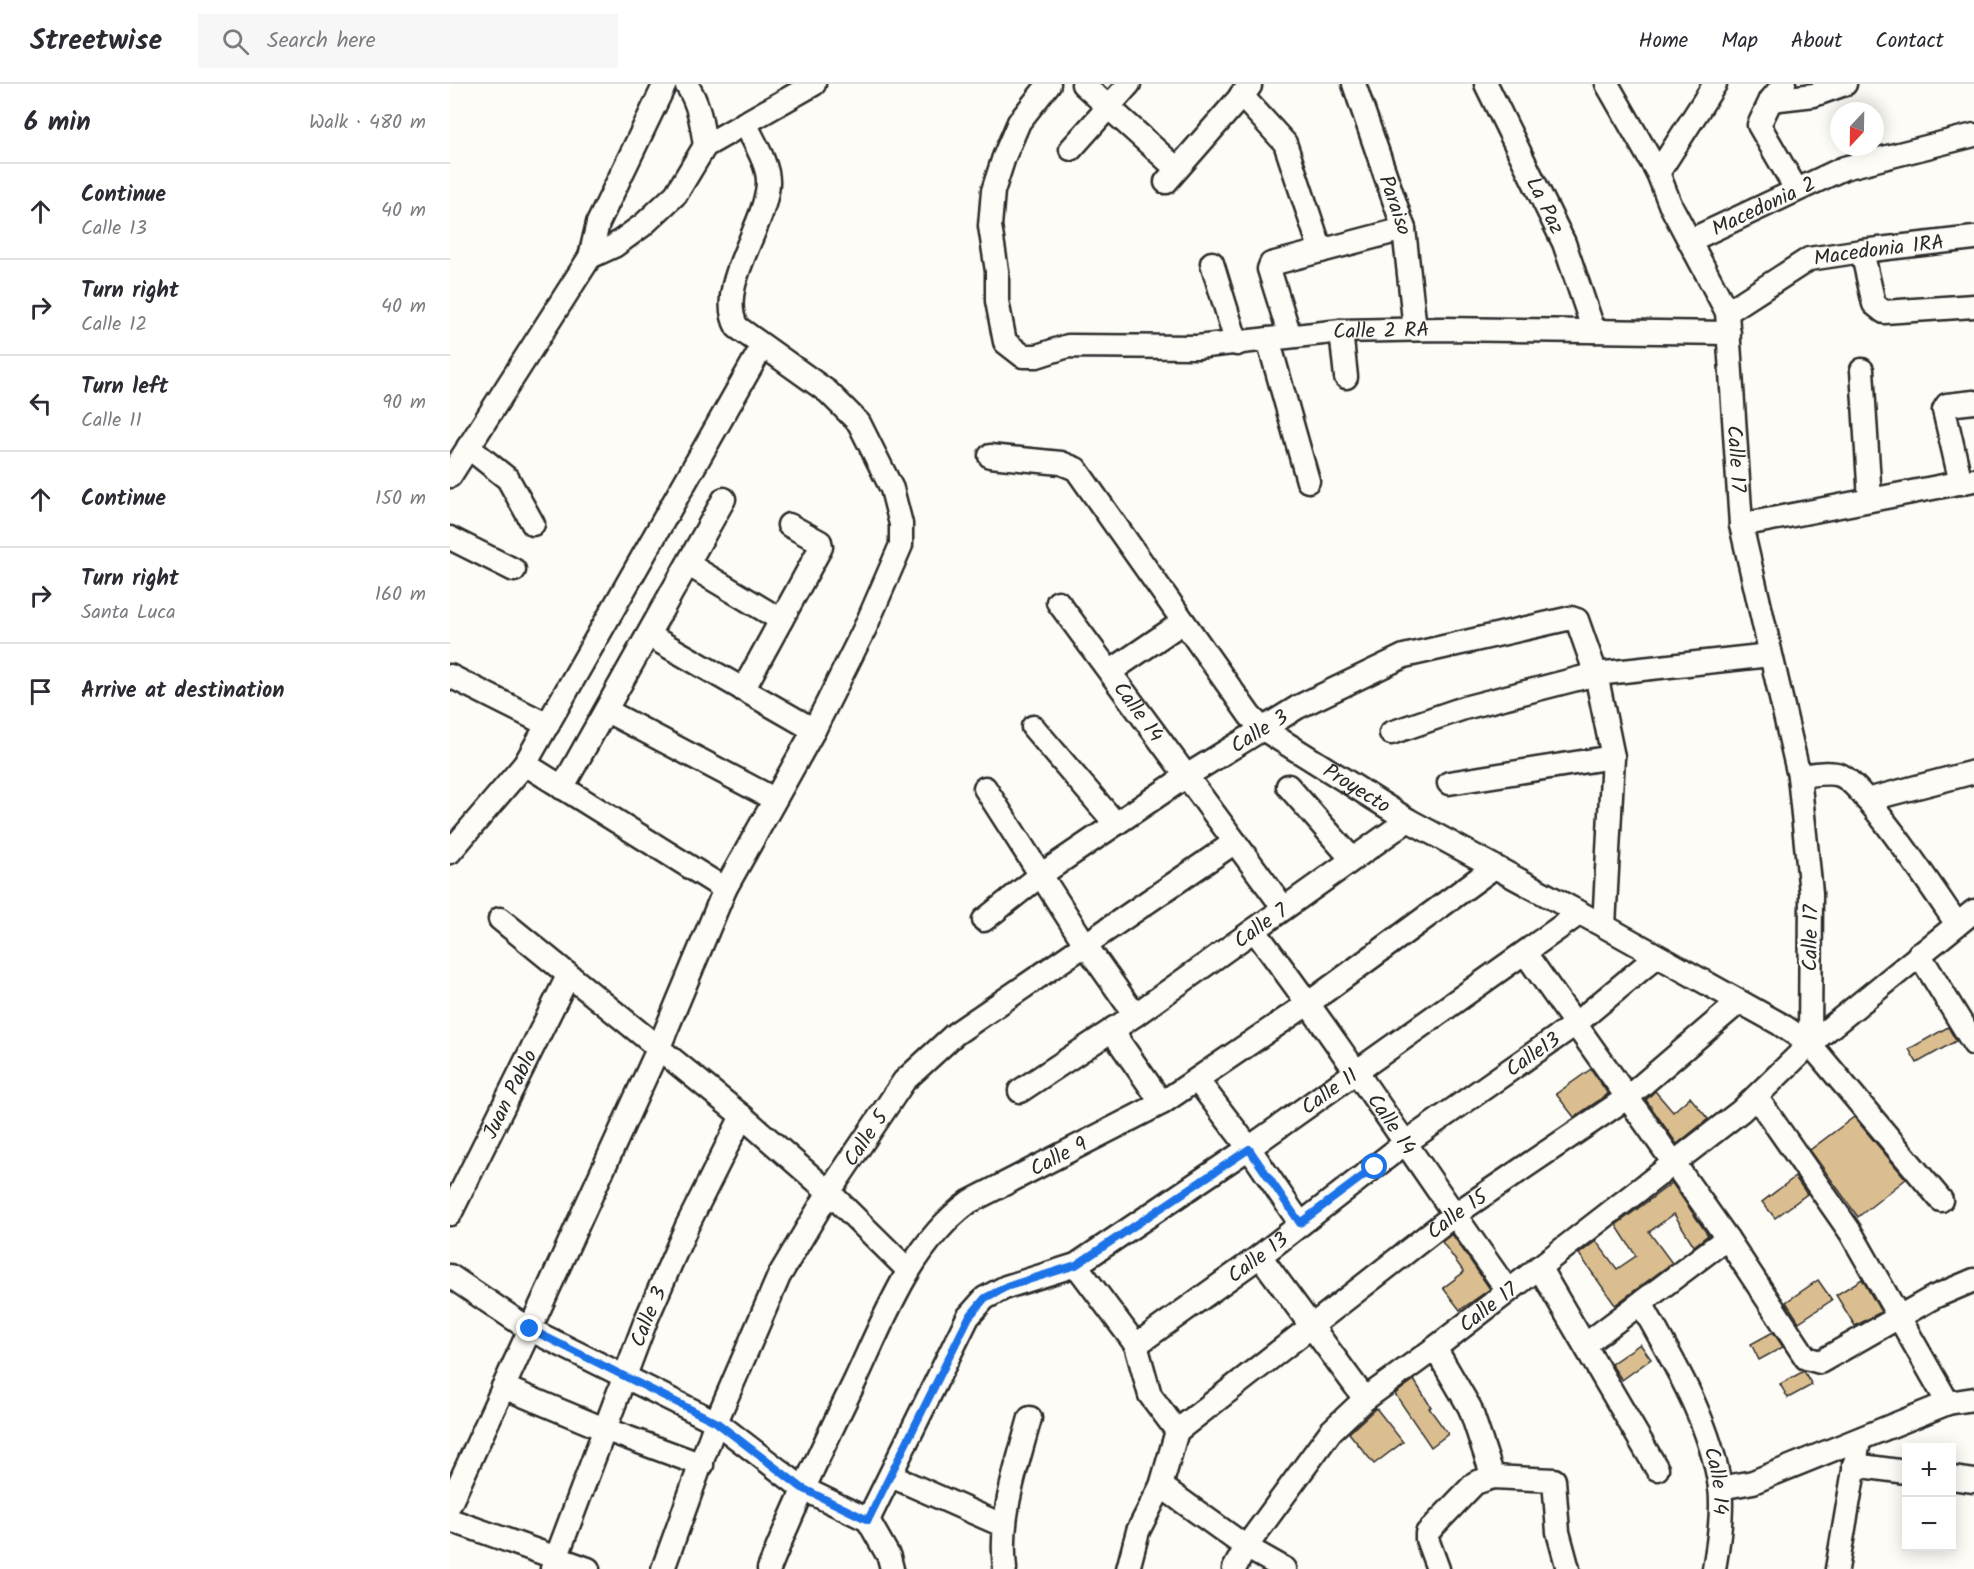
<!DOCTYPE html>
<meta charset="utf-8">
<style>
body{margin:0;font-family:Kalam,sans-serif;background:#f7f7f7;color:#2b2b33}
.controls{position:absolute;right:18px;bottom:18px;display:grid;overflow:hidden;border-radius:0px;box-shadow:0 3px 15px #0003}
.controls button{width:54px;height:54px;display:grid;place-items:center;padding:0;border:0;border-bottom:2px solid #e1e1e2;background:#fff;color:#2b2b33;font:30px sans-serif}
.compass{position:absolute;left:1380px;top:18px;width:54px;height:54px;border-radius:50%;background:#fff;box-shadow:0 3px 15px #0003;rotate:202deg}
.stop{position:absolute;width:18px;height:18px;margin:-14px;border:4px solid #1a73e8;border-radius:50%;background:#fff}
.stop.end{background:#1a73e8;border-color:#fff;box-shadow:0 2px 6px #0008}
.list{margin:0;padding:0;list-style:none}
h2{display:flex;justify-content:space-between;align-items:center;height:78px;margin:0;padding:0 24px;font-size:26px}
h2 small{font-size:20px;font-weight:400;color:#7c7c81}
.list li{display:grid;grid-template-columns:39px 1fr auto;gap:18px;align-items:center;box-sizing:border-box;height:96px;padding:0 24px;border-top:2px solid #e1e1e2}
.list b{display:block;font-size:22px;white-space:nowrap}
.list p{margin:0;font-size:20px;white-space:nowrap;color:#7c7c81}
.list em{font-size:20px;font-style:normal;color:#7c7c81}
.icon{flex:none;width:33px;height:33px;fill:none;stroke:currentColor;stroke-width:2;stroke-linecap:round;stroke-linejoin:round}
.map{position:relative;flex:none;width:1524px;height:1485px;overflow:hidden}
header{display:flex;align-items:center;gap:36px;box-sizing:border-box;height:84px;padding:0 30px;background:#fff;border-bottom:2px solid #e1e1e2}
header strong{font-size:28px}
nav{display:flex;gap:33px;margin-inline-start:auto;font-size:21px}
.search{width:420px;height:54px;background:#f7f7f7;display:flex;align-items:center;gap:15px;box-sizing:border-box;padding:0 21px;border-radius:0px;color:#7c7c81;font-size:22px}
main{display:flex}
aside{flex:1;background:#fff}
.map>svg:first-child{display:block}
</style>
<header>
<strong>Streetwise</strong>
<div class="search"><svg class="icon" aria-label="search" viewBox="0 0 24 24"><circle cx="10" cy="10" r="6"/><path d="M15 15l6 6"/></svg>Search here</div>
<nav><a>Home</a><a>Map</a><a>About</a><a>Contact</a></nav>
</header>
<main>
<aside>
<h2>6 min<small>Walk · 480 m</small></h2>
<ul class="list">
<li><svg class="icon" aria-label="ahead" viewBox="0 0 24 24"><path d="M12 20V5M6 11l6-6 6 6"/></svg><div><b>Continue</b><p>Calle 13</p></div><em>40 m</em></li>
<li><svg class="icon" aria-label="right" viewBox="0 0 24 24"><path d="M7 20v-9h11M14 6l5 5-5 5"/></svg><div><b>Turn right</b><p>Calle 12</p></div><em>40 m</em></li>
<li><svg class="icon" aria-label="left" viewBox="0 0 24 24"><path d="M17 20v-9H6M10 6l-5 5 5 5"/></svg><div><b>Turn left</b><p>Calle 11</p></div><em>90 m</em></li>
<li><svg class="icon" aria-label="ahead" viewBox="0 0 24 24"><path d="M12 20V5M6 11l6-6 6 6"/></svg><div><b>Continue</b></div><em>150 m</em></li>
<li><svg class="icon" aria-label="right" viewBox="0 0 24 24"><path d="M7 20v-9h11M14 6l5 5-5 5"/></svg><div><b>Turn right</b><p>Santa Luca</p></div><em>160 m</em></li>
<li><svg class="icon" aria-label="arrive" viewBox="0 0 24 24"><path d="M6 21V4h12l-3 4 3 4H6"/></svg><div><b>Arrive at destination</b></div></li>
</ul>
</aside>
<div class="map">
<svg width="1524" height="1485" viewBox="0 0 1524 1485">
<rect width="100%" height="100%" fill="#fdfcf7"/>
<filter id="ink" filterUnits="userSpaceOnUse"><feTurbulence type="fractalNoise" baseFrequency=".0167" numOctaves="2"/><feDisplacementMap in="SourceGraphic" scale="12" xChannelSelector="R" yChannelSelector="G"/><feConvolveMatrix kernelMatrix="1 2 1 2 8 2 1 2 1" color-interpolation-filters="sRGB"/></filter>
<g filter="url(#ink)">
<g fill="#dbbe8f" stroke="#2b2b2b" stroke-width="1.5">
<polygon points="1498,943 1506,957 1467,979 1459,965"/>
<polygon points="1141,985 1158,1010 1124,1033 1106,1010"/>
<polygon points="1205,1007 1223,1028 1240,1013 1258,1035 1227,1060 1196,1016"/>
<polygon points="1404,1033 1456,1095 1408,1133 1360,1066"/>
<polygon points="1345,1093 1357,1110 1325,1134 1312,1118"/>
<polygon points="1222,1099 1258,1151 1244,1162 1224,1130 1199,1148 1222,1179 1165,1221 1129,1170 1146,1157 1167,1185 1186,1172 1166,1141"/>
<polygon points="1002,1150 1040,1205 1010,1226 993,1204 1014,1188 992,1158"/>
<polygon points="1412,1195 1431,1228 1405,1242 1386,1211"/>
<polygon points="1368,1196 1382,1216 1349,1238 1336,1218"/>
<polygon points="1323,1248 1333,1263 1309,1276 1301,1260"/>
<polygon points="1190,1260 1201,1275 1172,1296 1161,1280"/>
<polygon points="1354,1287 1362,1301 1338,1314 1330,1300"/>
<polygon points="964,1296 981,1323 979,1324 998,1350 981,1363 945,1310"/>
<polygon points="926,1324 953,1358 924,1380 899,1349"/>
</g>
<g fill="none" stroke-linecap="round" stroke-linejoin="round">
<defs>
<g id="minor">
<path d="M236 0C249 19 252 40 255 62"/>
<path id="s1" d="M599 0 569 38 554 73 543 107 540 142 547 187V217L555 258 573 272H587L618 262 747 263 891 247 990 245 1279 249"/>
<polyline points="633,0 727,85"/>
<path id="s2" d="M904 0 954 145 965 245"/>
<path id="s3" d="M1036 0 1114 159 1144 247"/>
<path id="s4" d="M1157 0 1208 89 1220 120 1277 228 1291 441 1349 692 1361 809 1360 960"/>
<polyline points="1334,0 1321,16 1309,41 1346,105"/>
<polyline points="791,11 835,59 871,167"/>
<polyline points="1321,16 1364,11 1395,0"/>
<polyline points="621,65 679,0"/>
<polyline points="1208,89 1265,0"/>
<polyline points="716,98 800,2"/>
<path id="s5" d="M1241 156 1394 84 1524 51"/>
<polyline points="1412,167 1424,220 1434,228 1524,222"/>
<polyline points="140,173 148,139 215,0"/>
<polyline points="762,179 787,260"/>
<path id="s6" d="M1277 228 1359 175 1412 167 1524 154"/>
<polyline points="891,247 896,293"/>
<polyline points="840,252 819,185 821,180 954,145"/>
<polyline points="818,255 858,397"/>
<polyline points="1412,286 1420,416"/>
<polyline points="18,363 58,395 83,440"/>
<path id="s7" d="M540 372 611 379 626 385 800 632 813 645 958 736 1154 842 1330 940 1360 960 1491 1116"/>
<polyline points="0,392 140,173 164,162 193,141 226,110 255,62 364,0"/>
<polyline points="1511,399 1494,326 1497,321 1524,318"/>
<polyline points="1291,441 1524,396"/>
<polyline points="0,454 64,486"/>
<polyline points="239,481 331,536"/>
<path id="s8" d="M608 518 833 823"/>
<polyline points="200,552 364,646"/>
<polyline points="661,587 733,538"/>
<polyline points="0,592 98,641"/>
<polyline points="293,606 371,463 370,458 339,441"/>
<polyline points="157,627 324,715"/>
<polyline points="583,643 666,740"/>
<polyline points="941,649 1014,624 1146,590 1320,571"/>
<polyline points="75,680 275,805"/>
<path d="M1349 692C1361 691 1379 687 1390 691 1413 699 1489 814 1507 840"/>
<polyline points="999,699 1163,673"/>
<polyline points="838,702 902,775"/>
<polyline points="112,704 274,415"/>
<polyline points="535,704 635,860 685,931"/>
<polyline points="1417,716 1524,688"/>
<polyline points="0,768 75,680 312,263"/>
<polyline points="50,835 292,1032 379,1108 458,1186"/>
<path id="s9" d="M534 836 592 790 738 691 848 623 954 572 1121 534 1127 536 1146 590 1163 673 1154 842"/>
<path id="s10" d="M804 846C893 964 973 1087 1058 1207"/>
<polyline points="1075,869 1277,1154 1356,1274 1370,1278 1484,1213 1524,1196"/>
<polyline points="1469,870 1524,960"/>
<polyline points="664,944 670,959 712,1019"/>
<polyline points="747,996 799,1064 850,1139"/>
<path id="s11" d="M570 1007 685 931 958 736"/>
<polyline points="1307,1014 1401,1149 1498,1319"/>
<path id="s12" d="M0 1130 118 892"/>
<polyline points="810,1172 915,1315"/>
<polyline points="626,1181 686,1261 700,1311 727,1347 711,1402 688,1447 678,1485"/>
<polyline points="1089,1183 1207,1385"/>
<polyline points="0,1192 79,1245 266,1338 352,1404 418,1436"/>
<path id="s13" d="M1191 1219C1222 1276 1260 1336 1270 1403 1273 1425 1268 1462 1264 1485"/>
<polyline points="1136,1260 1277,1154"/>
<path id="s14" d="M686 1261 810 1172 954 1060 1124 941 1207 872"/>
<polyline points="985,1264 1020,1324 1043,1393"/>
<polyline points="53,1303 154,1345 252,1381"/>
<path id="s15" d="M727 1347 1004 1131 1178 1013 1289 918"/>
<polyline points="1404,1381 1456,1388"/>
<polyline points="441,1392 552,1441"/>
<polyline points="1502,1394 1524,1397"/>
<polyline points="711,1402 796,1463 835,1485"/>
<polyline points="1270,1404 1303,1398 1498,1319 1524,1315"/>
<path d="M0 1420 209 963 275 805 364 646 415 544 451 461V440L442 405 409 339 378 308 287 243C265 203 316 143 318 99 319 81 303 56 295 39"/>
<polyline points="0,1436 138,1485"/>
<path id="s16" d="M418 1436 518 1233 535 1214 556 1203 626 1181 799 1064 1130 829"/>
<polyline points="418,1436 439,1473 442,1485"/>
<path id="s17" d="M102 1485 196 1236 237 1142 292 1032"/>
<path id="s18" d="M213 1485 266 1338 329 1192 379 1108 454 997 505 950 785 758"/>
<path id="s19" d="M319 1485C345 1420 374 1360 405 1297 435 1233 460 1162 519 1118L712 1019 859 919 1043 784"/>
<path d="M555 1485C549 1432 566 1385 580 1334"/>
<path id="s20" d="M784 1485 796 1463 881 1347 915 1315 985 1264 1291 1027 1360 960 1524 827"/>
<polyline points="988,1485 977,1455 977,1449 1025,1399 1043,1393 1104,1396 1108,1448 1118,1485"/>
<polyline points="1387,1485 1409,1357"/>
</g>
</defs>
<use href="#minor" stroke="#2b2b2b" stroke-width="27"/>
<use href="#minor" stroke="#fdfcf7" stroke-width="22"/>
</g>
</g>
<g fill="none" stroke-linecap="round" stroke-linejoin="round" filter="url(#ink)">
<polyline stroke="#1a73e8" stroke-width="8" points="80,1245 266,1338 352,1404 418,1436 519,1233 535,1214 556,1203 626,1181 799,1065 850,1139 925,1083"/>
</g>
<g text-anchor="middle" stroke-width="6" stroke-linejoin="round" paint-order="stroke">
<g font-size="21" fill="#2b2b2b" stroke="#fdfcf7">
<text dy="7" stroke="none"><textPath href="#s2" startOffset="128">Paraiso</textPath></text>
<text dy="7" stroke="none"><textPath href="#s3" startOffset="135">La Paz</textPath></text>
<text dy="7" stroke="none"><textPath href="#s5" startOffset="80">Macedonia 2</textPath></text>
<text dy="7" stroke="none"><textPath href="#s6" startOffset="168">Macedonia 1RA</textPath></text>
<text dy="7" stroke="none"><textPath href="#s1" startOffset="658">Calle 2 RA</textPath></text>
<text dy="7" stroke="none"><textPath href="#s4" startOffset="405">Calle 17</textPath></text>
<text dy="7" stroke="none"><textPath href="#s8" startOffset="136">Calle 14</textPath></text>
<text dy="7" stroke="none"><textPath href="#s9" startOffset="334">Calle 3</textPath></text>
<text dy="7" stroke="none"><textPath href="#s7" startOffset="519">Proyecto</textPath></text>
<text dy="7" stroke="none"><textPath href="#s11" startOffset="292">Calle 7</textPath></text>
<text transform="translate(1360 854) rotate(-89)" y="7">Calle 17</text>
<text dy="7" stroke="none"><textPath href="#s14" startOffset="492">Calle13</textPath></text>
<text dy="7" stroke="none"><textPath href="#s16" startOffset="656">Calle 11</textPath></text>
<text dy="7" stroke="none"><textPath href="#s12" startOffset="134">Juan Pablo</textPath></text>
<text dy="7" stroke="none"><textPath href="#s10" startOffset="238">Calle 14</textPath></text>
<text dy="7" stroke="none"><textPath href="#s18" startOffset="478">Calle 5</textPath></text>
<text dy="7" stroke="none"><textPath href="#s19" startOffset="522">Calle 9</textPath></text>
<text dy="7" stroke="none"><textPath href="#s15" startOffset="354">Calle 15</textPath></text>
<text dy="7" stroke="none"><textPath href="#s14" startOffset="150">Calle 13</textPath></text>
<text dy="7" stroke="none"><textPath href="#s20" startOffset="369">Calle 17</textPath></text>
<text dy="7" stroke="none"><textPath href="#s17" startOffset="270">Calle 3</textPath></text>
<text dy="7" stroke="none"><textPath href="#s13" startOffset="195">Calle 14</textPath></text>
</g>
</g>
</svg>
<div class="controls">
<button>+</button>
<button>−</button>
</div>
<svg class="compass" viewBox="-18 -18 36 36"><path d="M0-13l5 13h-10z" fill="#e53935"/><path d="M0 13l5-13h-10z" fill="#7c7c81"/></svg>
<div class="stop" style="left:925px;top:1083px"></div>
<div class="stop end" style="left:80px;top:1245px"></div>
</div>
</main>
